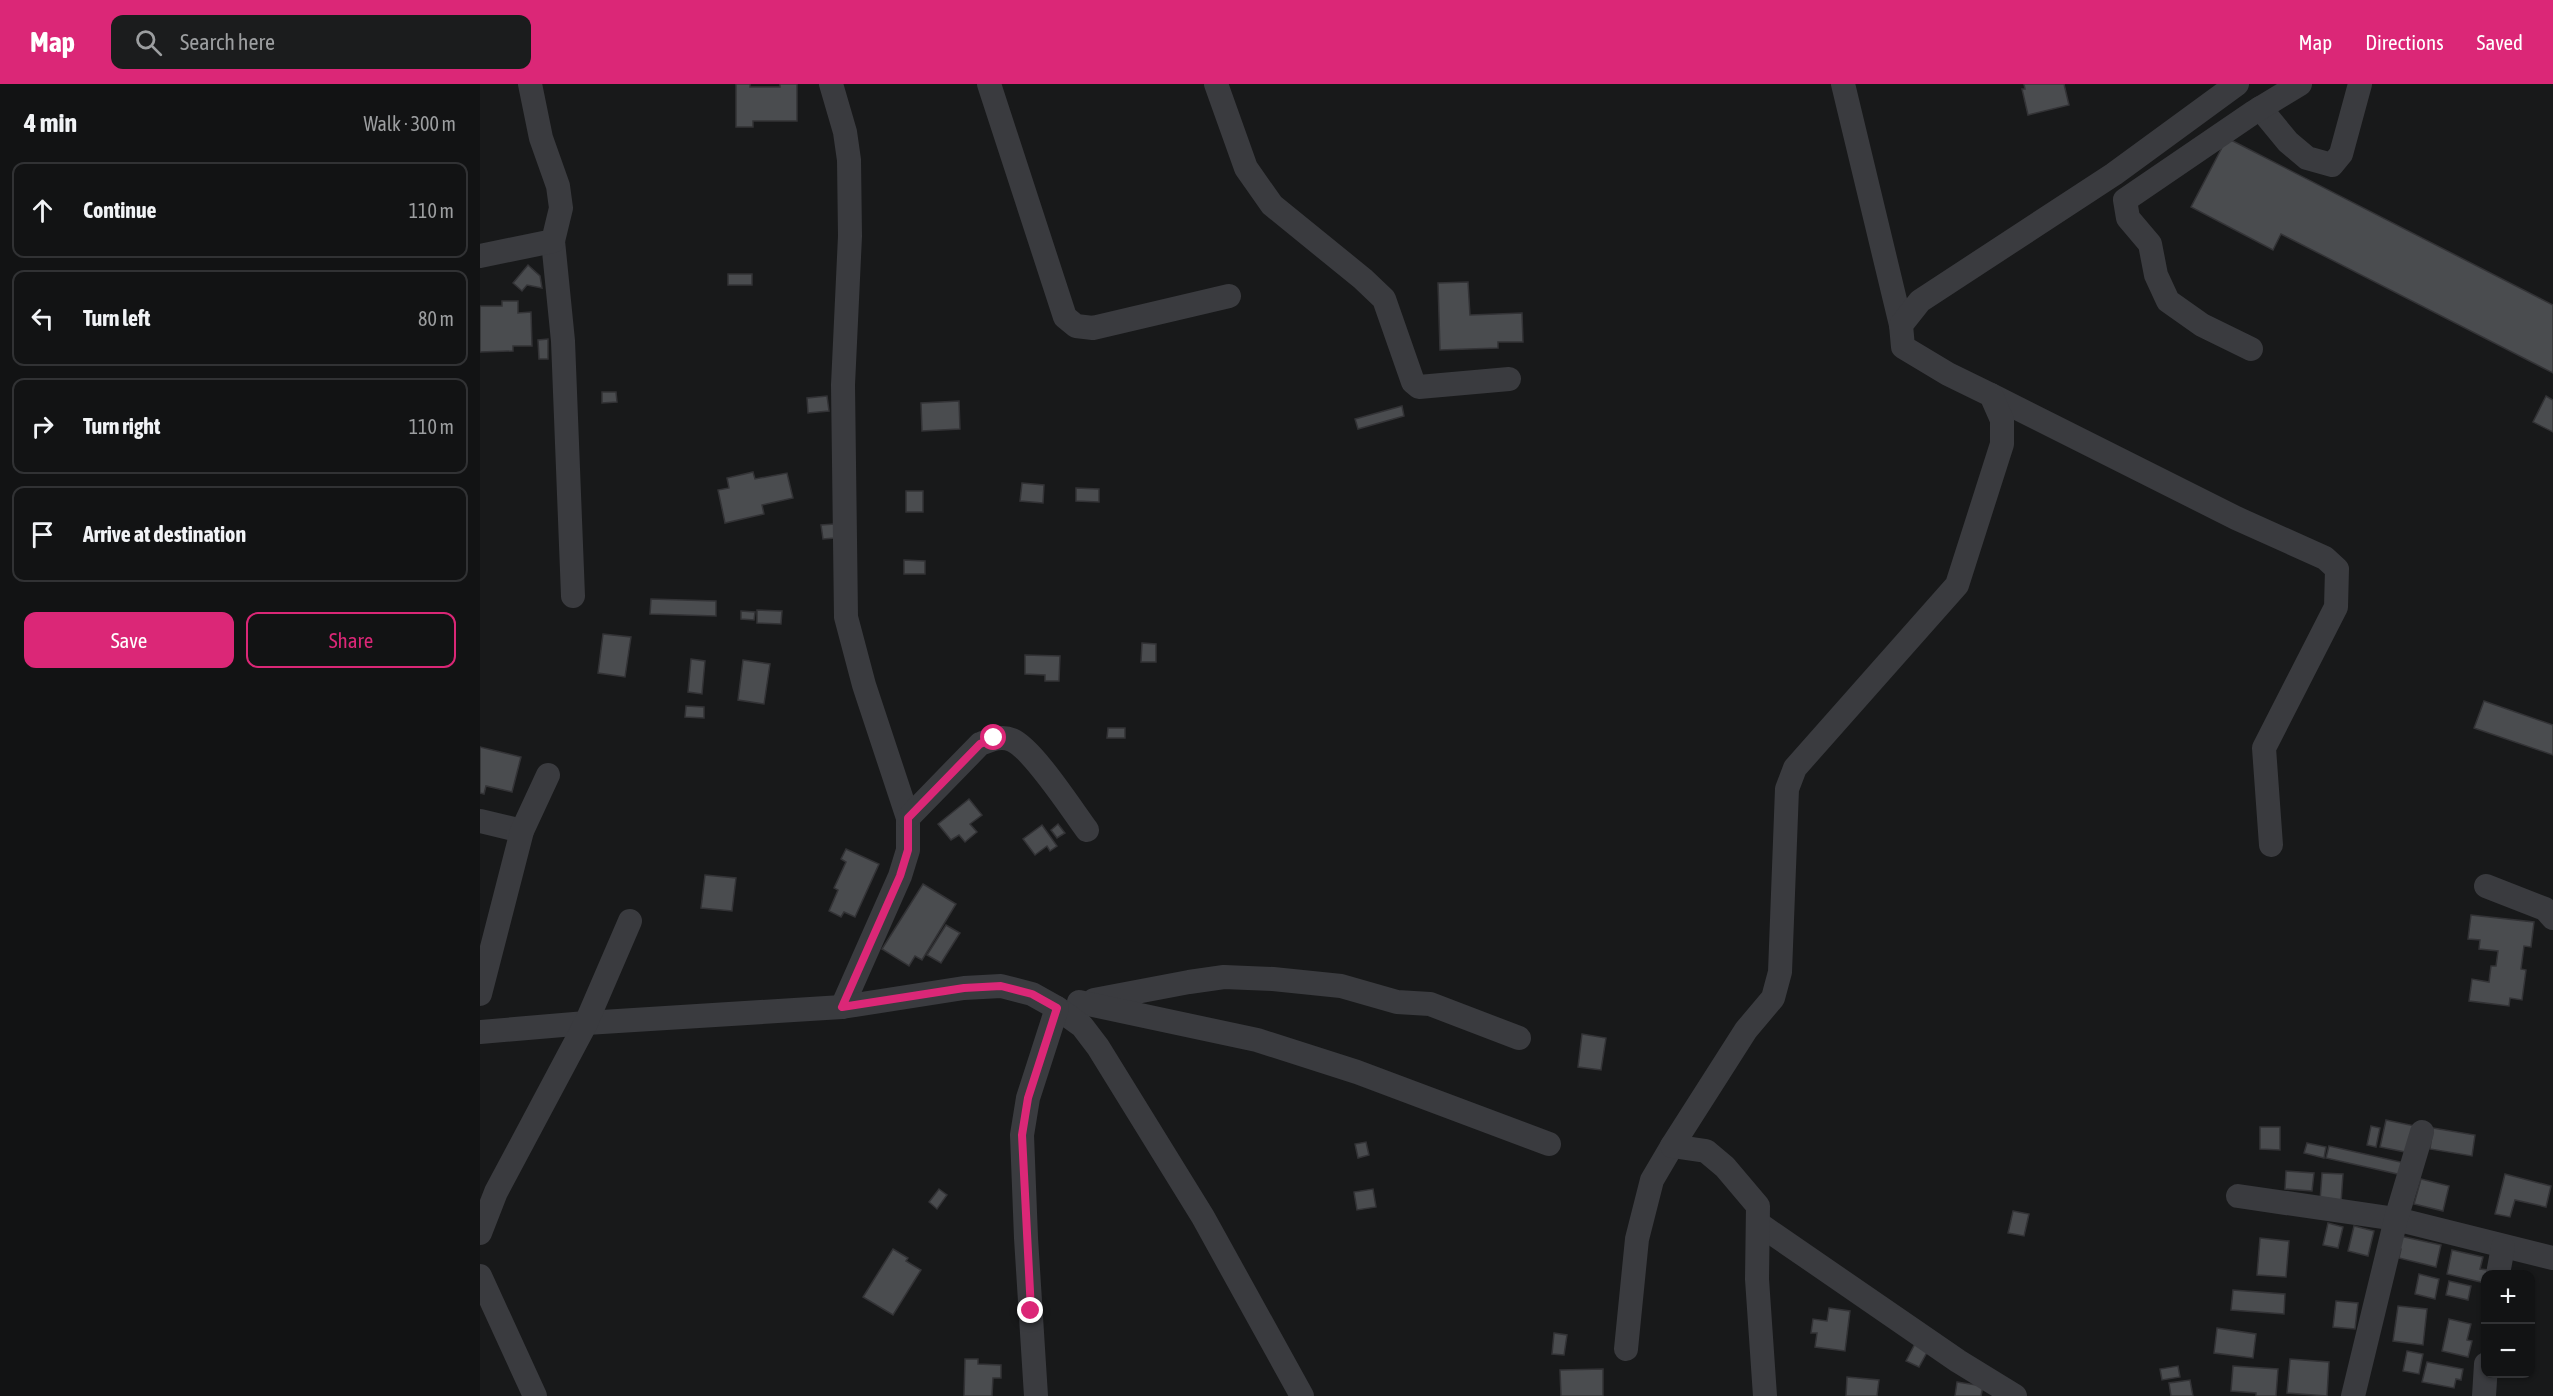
<!DOCTYPE html>
<meta charset="utf-8">
<style>
body{margin:0;font-family:"Asap Condensed",sans-serif;background:#1b1c1d;color:#f1f3f6}
.controls{position:absolute;right:18px;bottom:18px;display:grid;overflow:hidden;border-radius:12px;box-shadow:0 2px 4px #0004}
.controls button{width:54px;height:54px;display:grid;place-items:center;padding:0;border:0;border-bottom:2px solid #313234;background:#121314;color:#f1f3f6;font:30px sans-serif}
.stop{position:absolute;width:18px;height:18px;margin:-14px;border:4px solid #db2777;border-radius:50%;background:#fff}
.stop.end{background:#db2777;border-color:#fff;box-shadow:0 2px 6px #0008}
.list{margin:0;padding:0;list-style:none}
h2{display:flex;justify-content:space-between;align-items:center;height:78px;margin:0;padding:0 24px;font-size:26px}
h2 small{font-size:20px;font-weight:400;color:#9c9ea0}
.list li{display:grid;grid-template-columns:39px 1fr auto;gap:18px;align-items:center;box-sizing:border-box;height:96px;margin:0 12px 12px;padding:0 12px;border:2px solid #313234;border-radius:12px}
.list b{display:block;font-size:22px;white-space:nowrap}
.list em{font-size:20px;font-style:normal;color:#9c9ea0}
.actions{display:flex;gap:12px;padding:18px 24px}
.actions a{flex:1;padding:14px 0;border:2px solid #db2777;border-radius:12px;text-align:center;font-size:21px;color:#db2777}
.actions .main{background:#db2777;color:#fff}
.icon{flex:none;width:33px;height:33px;fill:none;stroke:currentColor;stroke-width:2;stroke-linecap:round;stroke-linejoin:round}
.map{position:relative;flex:none;width:2073px;height:1312px;overflow:hidden}
header{display:flex;align-items:center;gap:36px;box-sizing:border-box;height:84px;padding:0 30px;background:#db2777;color:#fff}
header strong{font-size:28px}
nav{display:flex;gap:33px;margin-inline-start:auto;font-size:21px}
.search{width:420px;height:54px;background:#1b1c1d;display:flex;align-items:center;gap:15px;box-sizing:border-box;padding:0 21px;border-radius:12px;color:#9c9ea0;font-size:22px}
main{display:flex}
aside{flex:1;background:#121314}
.map>svg:first-child{display:block}
</style>
<header>
<strong>Map</strong>
<div class="search"><svg class="icon" aria-label="search" viewBox="0 0 24 24"><circle cx="10" cy="10" r="6"/><path d="M15 15l6 6"/></svg>Search here</div>
<nav><a>Map</a><a>Directions</a><a>Saved</a></nav>
</header>
<main>
<aside>
<h2>4 min<small>Walk · 300 m</small></h2>
<ul class="list">
<li><svg class="icon" aria-label="ahead" viewBox="0 0 24 24"><path d="M12 20V5M6 11l6-6 6 6"/></svg><div><b>Continue</b></div><em>110 m</em></li>
<li><svg class="icon" aria-label="left" viewBox="0 0 24 24"><path d="M17 20v-9H6M10 6l-5 5 5 5"/></svg><div><b>Turn left</b></div><em>80 m</em></li>
<li><svg class="icon" aria-label="right" viewBox="0 0 24 24"><path d="M7 20v-9h11M14 6l5 5-5 5"/></svg><div><b>Turn right</b></div><em>110 m</em></li>
<li><svg class="icon" aria-label="arrive" viewBox="0 0 24 24"><path d="M6 21V4h12l-3 4 3 4H6"/></svg><div><b>Arrive at destination</b></div></li>
</ul>
<div class="actions"><a class="main">Save</a><a>Share</a></div>
</aside>
<div class="map">
<svg width="2073" height="1312" viewBox="0 0 2073 1312">
<rect width="100%" height="100%" fill="#18191a"/>
<g fill="#4a4c4f" stroke="#333336" stroke-width="1.5">
<polygon points="256,0 270,0 270,3 300,3 300,0 317,0 317,37 273,37 273,43 256,43"/>
<polygon points="1544,0 1584,0 1589,21 1548,31 1542,5 1545,5"/>
<polygon points="1747,54 2073,221 2073,289 1801,150 1793,166 1711,123"/>
<polygon points="48,181 60,192 62,204 47,201 42,207 33,199"/>
<rect x="248" y="190" width="24" height="11"/>
<polygon points="988,198 990,231 1042,229 1043,258 1018,258 1018,264 960,266 958,199"/>
<polygon points="22,217 38,217 38,229 51,228 52,262 33,262 33,267 0,268 0,222 22,222"/>
<polygon points="68,255 68,275 59,275 58,256"/>
<polygon points="122,308 136,308 137,318 122,319"/>
<polygon points="347,312 349,327 328,329 327,314"/>
<polygon points="2066,312 2073,316 2073,348 2053,338"/>
<polygon points="479,317 480,345 442,347 441,319"/>
<polygon points="922,322 924,332 878,345 875,335"/>
<polygon points="273,388 275,395 307,389 313,414 282,421 284,430 245,439 238,406 249,404 247,394"/>
<polygon points="542,399 564,401 563,419 540,417"/>
<polygon points="596,404 619,405 619,418 596,417"/>
<rect x="426" y="407" width="17" height="21"/>
<polygon points="354,440 355,454 343,455 341,441"/>
<polygon points="424,476 445,477 445,490 424,490"/>
<polygon points="171,515 236,517 236,532 170,530"/>
<polygon points="277,526 302,527 301,540 277,539"/>
<polygon points="261,527 275,528 274,536 261,535"/>
<polygon points="123,550 151,553 145,593 118,589"/>
<polygon points="662,559 676,560 676,578 661,578"/>
<polygon points="545,571 580,572 579,597 565,597 565,591 545,590"/>
<polygon points="211,575 225,577 222,610 208,608"/>
<polygon points="263,576 290,580 284,620 258,616"/>
<polygon points="2004,617 2073,641 2073,671 1994,644"/>
<polygon points="206,622 224,623 224,634 205,633"/>
<polygon points="628,644 645,644 645,654 627,654"/>
<polygon points="0,663 41,673 32,708 6,702 4,710 0,709"/>
<polygon points="489,715 502,731 490,740 497,748 485,758 479,751 471,756 458,740"/>
<polygon points="578,740 585,749 577,754 571,746"/>
<polygon points="562,741 577,762 570,767 567,762 555,771 543,755"/>
<polygon points="366,765 399,780 375,833 364,828 361,833 349,827 358,806 354,804 366,778 361,775"/>
<polygon points="225,791 256,794 252,827 221,824"/>
<polygon points="443,800 476,820 442,876 435,872 429,882 402,865"/>
<polygon points="1991,831 2054,838 2051,863 2044,862 2041,885 2046,886 2042,916 2030,914 2029,922 1989,917 1992,895 2009,898 2011,882 2016,882 2018,867 1999,865 2000,856 1988,855"/>
<polygon points="466,841 480,849 461,879 447,871"/>
<polygon points="1102,950 1126,954 1121,986 1098,983"/>
<polygon points="1906,1036 1935,1042 1930,1069 1900,1063"/>
<polygon points="1891,1042 1900,1044 1896,1063 1887,1061"/>
<polygon points="1780,1043 1800,1043 1800,1066 1780,1065"/>
<polygon points="1953,1044 1995,1051 1992,1072 1950,1065"/>
<polygon points="886,1058 889,1071 878,1074 875,1060"/>
<polygon points="1827,1059 1846,1063 1844,1074 1824,1069"/>
<polygon points="1849,1062 1925,1079 1922,1091 1846,1074"/>
<polygon points="1806,1087 1834,1089 1832,1107 1805,1105"/>
<polygon points="1842,1089 1863,1090 1861,1119 1840,1117"/>
<polygon points="2025,1090 2071,1102 2066,1123 2035,1116 2030,1133 2015,1130"/>
<polygon points="1941,1095 1969,1102 1963,1127 1934,1120"/>
<polygon points="459,1105 467,1111 457,1125 449,1118"/>
<polygon points="893,1105 896,1123 877,1126 874,1108"/>
<polygon points="1533,1127 1549,1130 1544,1152 1528,1149"/>
<polygon points="1848,1139 1863,1143 1858,1164 1843,1161"/>
<polygon points="1874,1142 1894,1147 1888,1172 1868,1167"/>
<polygon points="1920,1152 1961,1161 1956,1183 1919,1174 1921,1165 1917,1164"/>
<polygon points="1780,1154 1809,1157 1806,1193 1777,1191"/>
<polygon points="413,1165 428,1174 426,1177 441,1186 413,1231 383,1213"/>
<polygon points="1972,1166 2003,1173 2000,1185 2008,1186 2005,1199 1967,1190"/>
<polygon points="1939,1190 1959,1195 1955,1215 1935,1210"/>
<polygon points="1969,1197 1991,1202 1988,1216 1966,1211"/>
<polygon points="1753,1206 1805,1210 1804,1230 1751,1226"/>
<polygon points="1856,1217 1878,1219 1875,1245 1853,1243"/>
<polygon points="1918,1222 1947,1225 1943,1261 1913,1257"/>
<polygon points="1349,1224 1370,1227 1365,1267 1335,1263 1337,1249 1331,1249 1333,1235 1347,1237"/>
<polygon points="1969,1235 1991,1240 1987,1256 1992,1257 1988,1273 1962,1267"/>
<polygon points="1737,1244 1776,1250 1773,1274 1734,1269"/>
<polygon points="1074,1249 1087,1251 1084,1271 1072,1270"/>
<polygon points="1438,1254 1451,1261 1439,1283 1426,1277"/>
<polygon points="1927,1267 1943,1270 1939,1290 1923,1287"/>
<polygon points="485,1275 498,1275 498,1280 521,1281 521,1294 513,1294 512,1312 484,1312"/>
<polygon points="1810,1275 1849,1278 1847,1312 1807,1309"/>
<polygon points="1947,1278 1983,1285 1981,1296 1976,1295 1974,1304 1942,1298"/>
<polygon points="1698,1282 1700,1293 1682,1296 1680,1285"/>
<polygon points="1753,1282 1798,1285 1796,1312 1776,1312 1776,1309 1751,1307"/>
<polygon points="1123,1285 1123,1312 1081,1312 1080,1286"/>
<polygon points="1367,1293 1399,1296 1397,1312 1366,1312"/>
<polygon points="1710,1296 1713,1312 1691,1312 1689,1299"/>
<polygon points="1477,1298 1503,1302 1501,1312 1475,1312"/>
</g>
<g fill="none" stroke-linecap="round" stroke-linejoin="round">
<g stroke="#3a3b3f" stroke-width="24">
<polyline points="351,0 365,48 369,76 370,152 363,301 366,533 384,601 428,734 428,766 420,792 362,923"/>
<polyline points="509,0 585,233 596,242 613,244 749,212"/>
<polyline points="736,0 766,84 792,121 883,195 904,215 933,298 939,303 1029,295"/>
<polyline points="1363,0 1421,241"/>
<polyline points="1780,24 1808,58 1827,74 1852,81 1861,70 1880,0"/>
<polyline points="73,157 83,257 93,512"/>
<polyline points="0,172 73,157 81,124 78,102 61,54 50,0"/>
<polyline points="1771,265 1722,241 1688,217 1676,191 1670,160 1648,134 1645,116 1774,28 1820,0"/>
<polyline points="1511,311 1756,434 1845,474 1857,485 1856,523 1784,664 1791,761"/>
<path d="M428 734 500 660C510 656 521 651 532 656 553 665 592 726 607 746"/>
<polyline points="0,737 42,747"/>
<polyline points="2006,802 2065,825 2073,834"/>
<polyline points="0,910 42,747 68,691"/>
<polyline points="614,916 709,898 744,893 793,895 861,902 917,918 950,920 1039,954"/>
<polyline points="599,918 777,956 877,988 1069,1060"/>
<polyline points="577,924 602,942 618,963 723,1133 822,1312"/>
<polyline points="0,948 106,939 362,923 484,904 521,902 552,910 577,924 548,1014 542,1051 546,1154 556,1312"/>
<polyline points="1758,1112 1916,1135 2073,1174"/>
<polyline points="1279,1140 1478,1277 1535,1312"/>
<polyline points="0,1149 16,1108 106,939 150,837"/>
<polyline points="2018,1190 2023,1163"/>
<polyline points="0,1192 55,1312"/>
<polyline points="1146,1265 1157,1155 1172,1096 1192,1062"/>
<polyline points="1285,1312 1277,1195 1278,1122 1245,1083 1226,1067 1192,1062 1266,946 1293,914 1300,888 1307,705 1315,684 1477,501 1522,360 1522,336 1511,311 1468,290 1423,263 1421,241 1440,217 1634,90 1757,0"/>
<polyline points="1873,1312 1916,1135 1942,1048"/>
<polyline points="2004,1312 2006,1280"/>
</g>
</g>
<g fill="none" stroke-linecap="round" stroke-linejoin="round">
<polyline stroke="#db2777" stroke-width="8" points="514,654 500,660 428,734 428,766 420,792 362,923 484,904 521,902 552,910 577,924 548,1014 542,1051 551,1227"/>
</g>
</svg>
<div class="controls">
<button>+</button>
<button>−</button>
</div>
<div class="stop" style="left:514px;top:654px"></div>
<div class="stop end" style="left:551px;top:1227px"></div>
</div>
</main>
